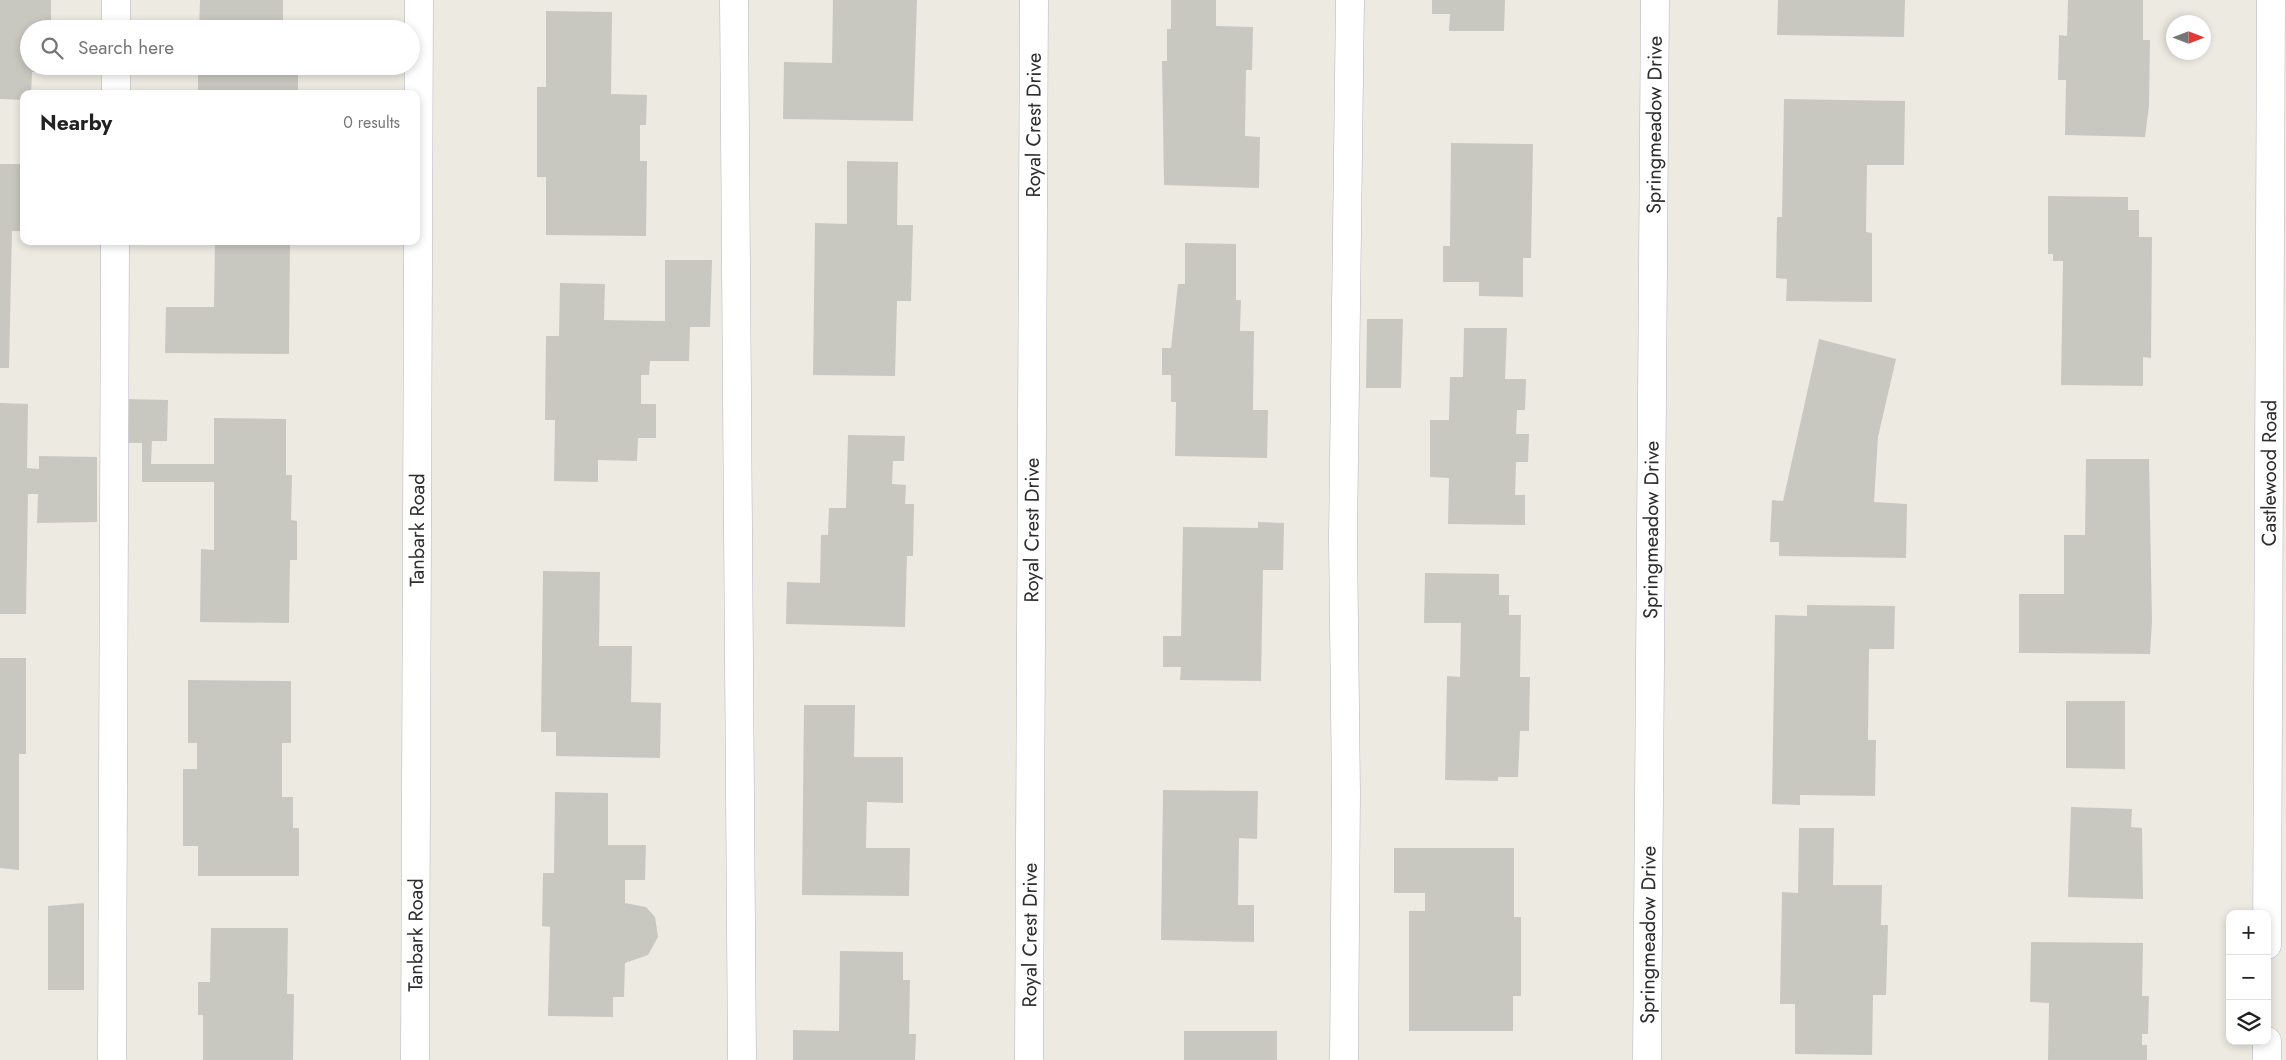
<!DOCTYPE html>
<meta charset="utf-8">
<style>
body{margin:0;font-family:Jost,sans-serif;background:#f2f2f2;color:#222}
.controls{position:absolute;right:15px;bottom:15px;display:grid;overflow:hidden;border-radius:10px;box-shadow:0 2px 8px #0003}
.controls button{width:45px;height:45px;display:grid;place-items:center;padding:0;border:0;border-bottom:1px solid #e0e0e0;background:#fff;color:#222;font:25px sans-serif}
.compass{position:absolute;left:2166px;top:15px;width:45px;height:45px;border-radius:50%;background:#fff;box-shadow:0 2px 8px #0003;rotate:90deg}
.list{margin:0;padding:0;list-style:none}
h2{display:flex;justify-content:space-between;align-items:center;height:65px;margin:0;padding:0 20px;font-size:21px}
h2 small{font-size:16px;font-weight:400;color:#767676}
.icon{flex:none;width:28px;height:28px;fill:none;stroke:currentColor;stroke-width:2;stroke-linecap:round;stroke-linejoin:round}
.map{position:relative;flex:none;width:2286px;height:1060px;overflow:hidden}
.search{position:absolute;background:#fff;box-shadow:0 2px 8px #0003;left:20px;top:20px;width:400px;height:55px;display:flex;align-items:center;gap:12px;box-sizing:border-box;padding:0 18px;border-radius:28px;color:#767676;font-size:19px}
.panel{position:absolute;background:#fff;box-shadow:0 2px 8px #0003;left:20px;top:90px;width:400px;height:155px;border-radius:10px}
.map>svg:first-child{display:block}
</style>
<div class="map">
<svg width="2286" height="1060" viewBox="0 0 2286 1060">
<rect width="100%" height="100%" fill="#edeae2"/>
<g fill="#c9c8c0">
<polygon points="0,0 51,0 51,29 29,29 29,36 22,36 22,46 29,46 29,66 39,66 39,72 32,72 31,94 24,94 24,100 0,99"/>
<polygon points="200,0 283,0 283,29 199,29"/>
<polygon points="833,0 917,0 913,121 783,119 784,62 832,63"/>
<polygon points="1171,0 1216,0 1216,26 1253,27 1252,70 1246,70 1245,136 1260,137 1259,188 1164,185 1162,61 1167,61 1167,29 1171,29"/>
<polygon points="1432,0 1505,0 1504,31 1449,31 1450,14 1432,14"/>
<polygon points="1778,0 1905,0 1904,37 1777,35"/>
<polygon points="2068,0 2143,0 2143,40 2150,40 2149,106 2145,137 2065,135 2066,80 2058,80 2059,35 2067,36"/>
<polygon points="546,11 612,12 611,94 647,95 646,125 640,125 640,161 647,161 646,236 546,235 546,177 537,177 537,87 546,87"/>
<polygon points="198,66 298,67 298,94 198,94"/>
<polygon points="1784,99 1905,101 1904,165 1867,165 1866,232 1872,233 1872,302 1786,301 1787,279 1776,278 1777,217 1782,217"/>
<polygon points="1451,143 1533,144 1531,258 1523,258 1523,297 1479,296 1479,282 1443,282 1443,246 1450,246"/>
<polygon points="847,161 898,162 897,225 913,225 911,301 897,301 895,376 813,375 815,223 847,224"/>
<polygon points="0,164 24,164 24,231 12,231 9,368 0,368"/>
<polygon points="2048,196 2128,197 2128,210 2139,210 2139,237 2152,237 2151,358 2143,357 2143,386 2061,385 2063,261 2053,261 2053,254 2048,254"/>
<polygon points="215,241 290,241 289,354 165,353 166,307 214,307"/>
<polygon points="1185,243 1236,244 1236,300 1241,300 1240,331 1254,331 1253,410 1268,410 1267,458 1175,456 1176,402 1171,402 1171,375 1162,375 1162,348 1171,348 1178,284 1185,284"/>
<polygon points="665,260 712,260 710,327 690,327 689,361 650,361 649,375 641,375 641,404 656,404 656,438 638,438 637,461 598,460 598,482 554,481 555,420 545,420 546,336 559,336 560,283 605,284 604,320 665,321"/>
<polygon points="1367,319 1403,319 1401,388 1366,388"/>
<polygon points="1464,328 1507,328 1505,379 1526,379 1525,410 1517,410 1516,434 1529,434 1528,462 1516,462 1515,495 1525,495 1525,525 1448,524 1449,478 1430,477 1430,420 1449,420 1450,377 1463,377"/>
<polygon points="1819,339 1896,359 1878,437 1874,502 1907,504 1906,558 1779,556 1779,542 1770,542 1772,500 1783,501"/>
<polygon points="126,399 168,400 167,441 152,441 151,464 214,464 214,418 286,419 286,475 292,475 291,520 297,521 297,560 290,560 289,623 200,622 201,549 214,550 214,482 142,482 142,443 125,443"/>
<polygon points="0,403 28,404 27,468 39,469 39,456 97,457 97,522 37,523 38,494 28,494 26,614 0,614"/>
<polygon points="848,435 905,436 904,461 893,461 892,484 906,485 905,504 914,504 913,556 907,556 905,627 786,624 787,582 820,583 821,535 828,535 829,508 846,508"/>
<polygon points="2086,459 2149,459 2152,622 2150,654 2019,653 2019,594 2064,594 2064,535 2085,535"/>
<polygon points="1258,522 1284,523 1283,570 1263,570 1261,681 1180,680 1181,667 1163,667 1163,636 1181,636 1183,527 1258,528"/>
<polygon points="543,571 600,572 599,646 632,646 631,702 661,703 660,758 556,756 556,732 541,732"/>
<polygon points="1425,573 1499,574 1499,595 1509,595 1509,615 1521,615 1520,677 1530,677 1529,731 1520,731 1518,777 1498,777 1498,781 1445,780 1447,676 1460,677 1461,623 1424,623"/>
<polygon points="1807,605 1895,606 1894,649 1869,649 1868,740 1876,740 1875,796 1800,795 1800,805 1772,804 1775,615 1807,616"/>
<polygon points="0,658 26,658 26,754 19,754 19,870 0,868"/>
<polygon points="188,680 291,681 291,743 282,743 282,797 293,797 293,828 299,828 299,876 198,876 198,846 183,846 183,769 197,769 197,743 188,743"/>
<polygon points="2066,701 2125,701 2125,769 2066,768"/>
<polygon points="804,705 855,705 854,757 903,757 903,803 867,802 866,848 910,848 909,896 802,895"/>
<polygon points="1163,790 1258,791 1257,839 1239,838 1238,905 1254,905 1254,942 1161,940"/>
<polygon points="555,792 608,793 608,845 646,845 645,880 625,880 625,903 646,907 655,917 658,937 648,955 625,963 624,997 613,997 613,1017 548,1016 550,927 542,926 543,873 554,873"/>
<polygon points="2071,807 2132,809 2131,827 2142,828 2143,899 2068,897"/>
<polygon points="1799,828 1834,828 1833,885 1882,885 1881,925 1888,925 1886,995 1873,995 1872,1055 1795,1054 1795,1004 1780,1004 1782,892 1798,893"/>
<polygon points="1394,848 1514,848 1514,917 1521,917 1521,996 1513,996 1513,1031 1409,1031 1409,911 1425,911 1425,893 1394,893"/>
<polygon points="84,903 84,990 48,990 48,906"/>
<polygon points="211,928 288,928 287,994 294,994 293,1060 203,1060 203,1015 198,1015 198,982 210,982"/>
<polygon points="2031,942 2143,943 2142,996 2149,996 2148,1034 2142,1034 2142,1045 2147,1045 2147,1060 2048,1060 2049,1003 2030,1002"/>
<polygon points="840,951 903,952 903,980 910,980 909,1034 916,1034 915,1060 793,1060 793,1030 839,1031"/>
<rect x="1184" y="1031" width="93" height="29"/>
</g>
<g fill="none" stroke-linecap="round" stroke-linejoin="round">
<defs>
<g id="minor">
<polyline points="734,0 742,1060"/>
<polyline points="116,29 116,0"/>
<polyline points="116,94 116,66"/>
<path id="s1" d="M2267 945 2271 0"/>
<polyline points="112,1060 115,241"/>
<path id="s2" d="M415 1060 419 0"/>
<path id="s3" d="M1029 1060 1034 0"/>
<polyline points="1344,1060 1346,793 1343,538 1350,0"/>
<path id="s4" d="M1647 1060 1655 0"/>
<polyline points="2267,1060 2267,1041"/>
</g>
</defs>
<use href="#minor" stroke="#b5b5bf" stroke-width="29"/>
<use href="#minor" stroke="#fff" stroke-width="28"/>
</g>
<g text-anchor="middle" stroke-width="4.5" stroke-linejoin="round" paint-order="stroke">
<g font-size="20" fill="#2d2d2d" stroke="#fff">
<text dy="7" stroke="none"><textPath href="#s3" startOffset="935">Royal Crest Drive</textPath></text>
<text dy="7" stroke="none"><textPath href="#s4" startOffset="935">Springmeadow Drive</textPath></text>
<text dy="7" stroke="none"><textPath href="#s1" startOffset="472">Castlewood Road</textPath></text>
<text dy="7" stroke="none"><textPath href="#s2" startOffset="530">Tanbark Road</textPath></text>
<text dy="7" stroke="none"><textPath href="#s3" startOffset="530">Royal Crest Drive</textPath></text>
<text dy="7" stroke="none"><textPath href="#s4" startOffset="530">Springmeadow Drive</textPath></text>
<text dy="7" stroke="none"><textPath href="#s2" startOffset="125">Tanbark Road</textPath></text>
<text dy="7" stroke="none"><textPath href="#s3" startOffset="125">Royal Crest Drive</textPath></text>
<text dy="7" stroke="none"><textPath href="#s4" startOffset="125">Springmeadow Drive</textPath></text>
</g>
</g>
</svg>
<div class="controls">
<button>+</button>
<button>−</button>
<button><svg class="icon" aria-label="layers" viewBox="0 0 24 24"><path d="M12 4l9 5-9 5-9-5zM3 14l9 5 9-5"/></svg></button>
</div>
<svg class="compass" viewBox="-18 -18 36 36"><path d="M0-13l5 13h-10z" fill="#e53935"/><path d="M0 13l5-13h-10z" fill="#767676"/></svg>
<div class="search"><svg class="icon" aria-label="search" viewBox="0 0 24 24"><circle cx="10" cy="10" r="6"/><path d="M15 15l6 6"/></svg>Search here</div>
<section class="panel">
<h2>Nearby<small>0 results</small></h2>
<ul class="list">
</ul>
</section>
</div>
